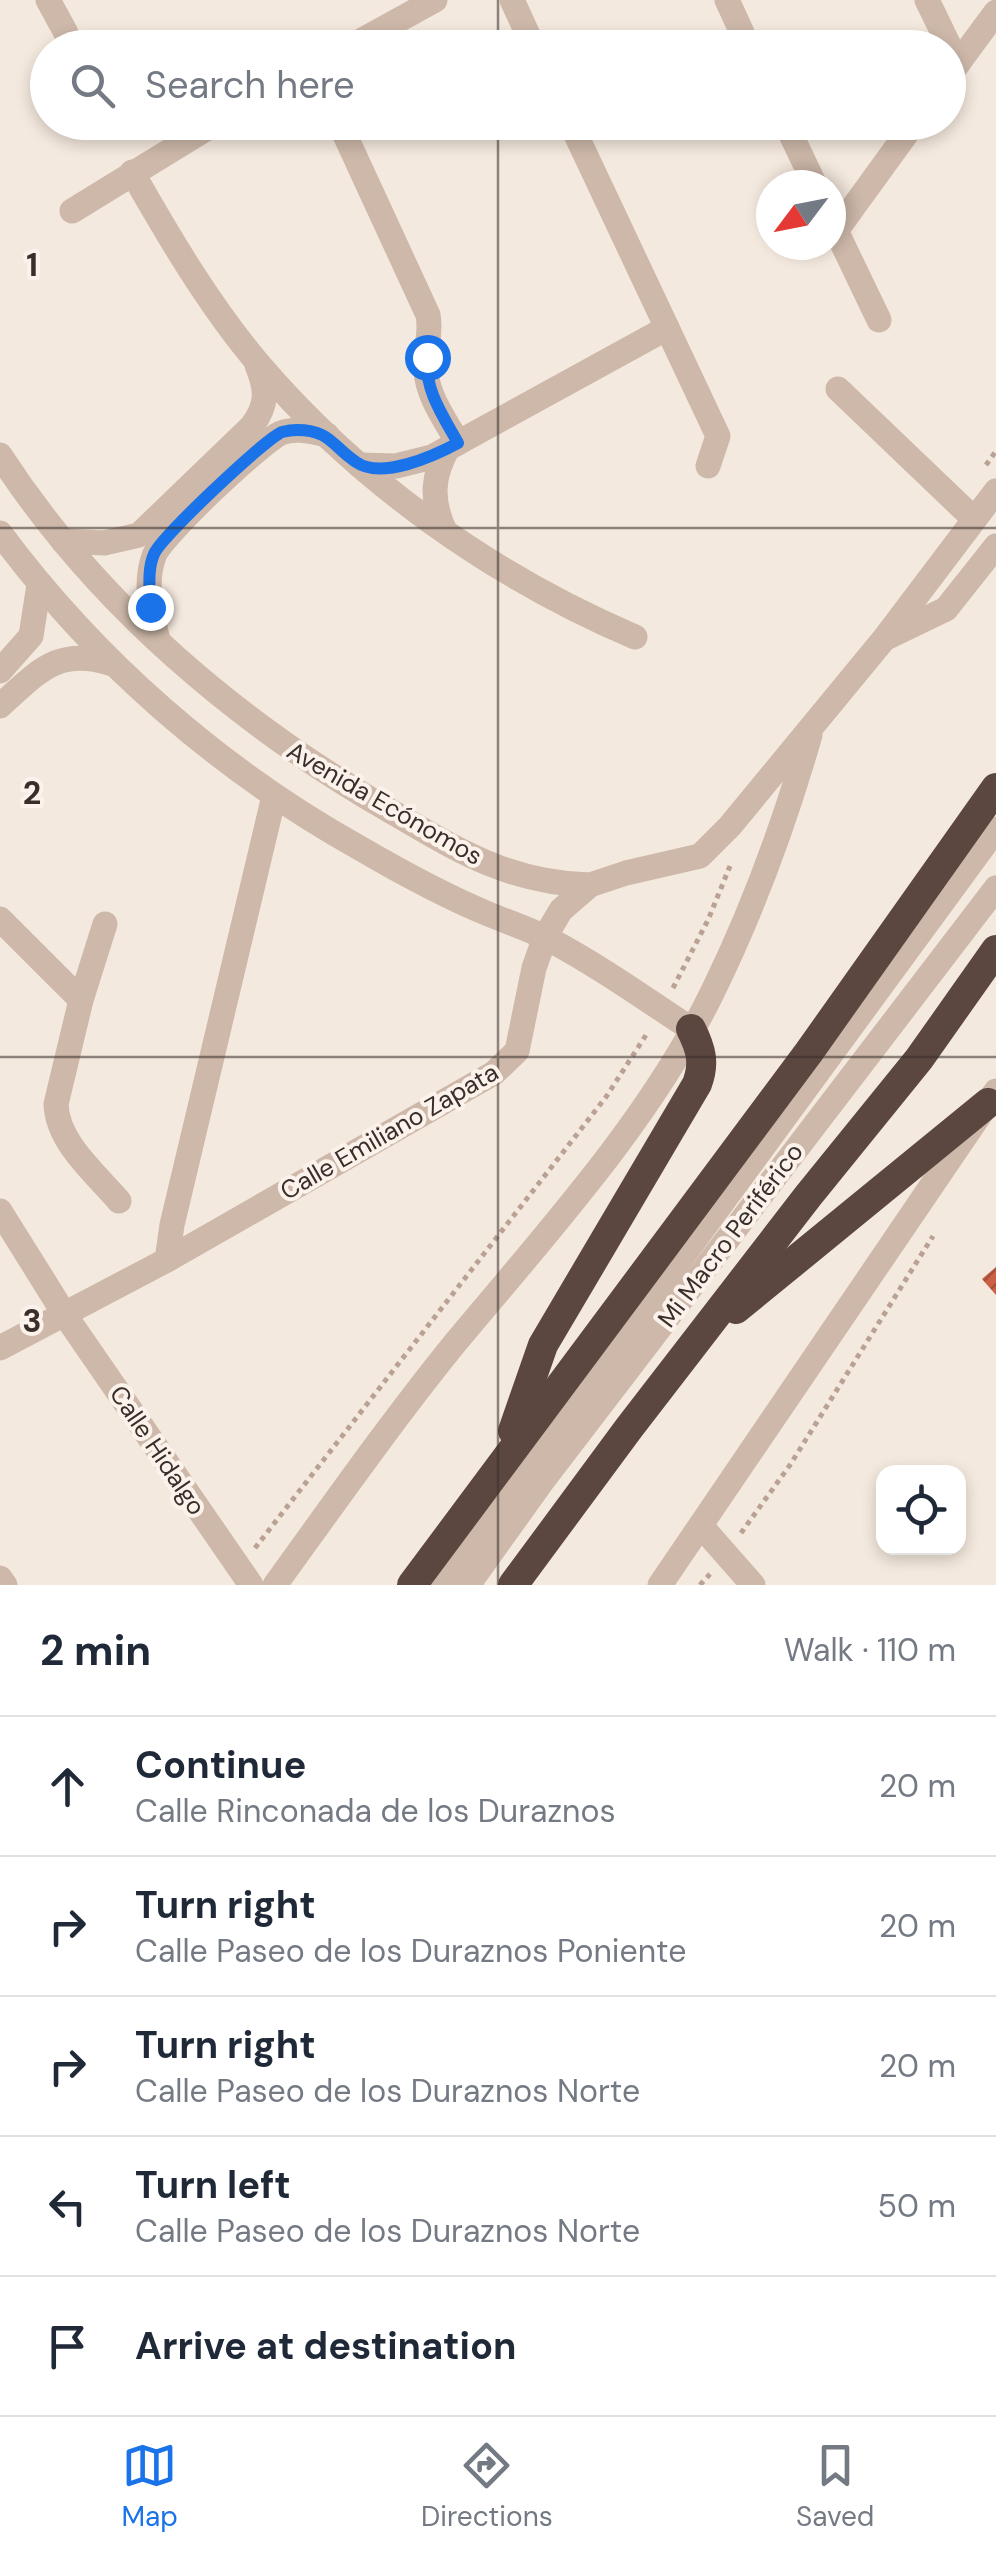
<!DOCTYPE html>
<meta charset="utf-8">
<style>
body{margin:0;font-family:"DM Sans",sans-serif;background:#f2f2f3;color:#1f2937}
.controls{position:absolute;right:30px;bottom:30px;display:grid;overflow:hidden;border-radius:20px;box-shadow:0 5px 15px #0003}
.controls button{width:90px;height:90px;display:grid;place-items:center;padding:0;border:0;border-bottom:2px solid #e0e1e3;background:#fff;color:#1f2937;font:50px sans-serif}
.compass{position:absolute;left:756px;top:170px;width:90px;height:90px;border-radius:50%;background:#fff;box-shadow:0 5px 15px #0003;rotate:238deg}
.stop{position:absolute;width:30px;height:30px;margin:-22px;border:8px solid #1a73e8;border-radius:50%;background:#fff}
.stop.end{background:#1a73e8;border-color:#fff;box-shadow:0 2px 10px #0008}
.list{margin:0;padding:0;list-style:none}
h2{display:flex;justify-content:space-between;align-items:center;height:130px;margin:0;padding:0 40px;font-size:42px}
h2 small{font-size:32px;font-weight:400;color:#747a83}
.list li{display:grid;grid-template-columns:65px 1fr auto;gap:30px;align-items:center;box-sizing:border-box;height:140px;padding:0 40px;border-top:2px solid #e0e1e3}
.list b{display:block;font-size:38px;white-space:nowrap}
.list p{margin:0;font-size:32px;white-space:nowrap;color:#747a83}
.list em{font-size:32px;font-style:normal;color:#747a83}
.icon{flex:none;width:55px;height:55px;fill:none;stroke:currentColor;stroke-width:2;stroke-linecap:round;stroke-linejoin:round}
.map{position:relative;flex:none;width:996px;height:1585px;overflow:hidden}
.search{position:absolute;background:#fff;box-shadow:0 5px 15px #0003;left:30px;right:30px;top:30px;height:110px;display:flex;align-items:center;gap:25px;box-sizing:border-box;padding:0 35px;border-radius:55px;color:#747a83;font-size:38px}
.sheet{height:830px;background:#fff}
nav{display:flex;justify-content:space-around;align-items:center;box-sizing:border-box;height:140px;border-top:2px solid #e0e1e3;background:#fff;font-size:28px;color:#747a83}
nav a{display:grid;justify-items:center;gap:5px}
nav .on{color:#1a73e8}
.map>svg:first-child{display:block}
</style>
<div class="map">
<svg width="996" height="1585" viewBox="0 0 996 1585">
<defs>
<pattern id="building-hatch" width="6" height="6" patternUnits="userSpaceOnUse" patternTransform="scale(2.5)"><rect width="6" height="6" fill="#cb6045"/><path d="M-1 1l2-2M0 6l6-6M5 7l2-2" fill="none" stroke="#a6503a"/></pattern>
</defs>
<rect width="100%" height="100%" fill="#f4e9de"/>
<polygon fill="url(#building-hatch)" points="996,1267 996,1295 982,1279"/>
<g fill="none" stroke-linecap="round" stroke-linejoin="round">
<g stroke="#b9a293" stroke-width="5" stroke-dasharray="5 5" stroke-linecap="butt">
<polyline points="986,465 996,451"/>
<polyline points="673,988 708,920 730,866"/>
<polyline points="741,1533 790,1465 933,1236"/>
<polyline points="255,1548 606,1097 648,1032"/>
<polyline points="700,1585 710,1574"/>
</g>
<g stroke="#cdb8a9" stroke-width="25">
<polyline points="48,0 66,33"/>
<polyline points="512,0 534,48"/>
<polyline points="727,0 749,48"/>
<polyline points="927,0 958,64"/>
<polyline points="348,48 435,0"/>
<polyline points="948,77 996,12"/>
<path d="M339 122 428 315C432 334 424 351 426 370 427 396 446 421 458 443"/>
<polyline points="570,122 718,436 708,466"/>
<polyline points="785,122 815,185"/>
<path d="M132 172C169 237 209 305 257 362 358 481 492 576 635 637"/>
<polyline points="72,211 217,122"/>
<polyline points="831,220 879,320"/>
<polyline points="836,231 915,122"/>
<polyline points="838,389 974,519"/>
<path d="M0 455C97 605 239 724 392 812 459 851 510 883 590 885"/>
<polyline points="359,465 396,466 432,457 667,328"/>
<path d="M444 529C431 500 432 476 448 448"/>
<path d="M0 533C95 661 219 769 358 847 399 871 443 895 486 913 507 922 530 929 550 940 599 966 644 998 691 1029"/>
<path d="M63 541 104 543 139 535 252 426C268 404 267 390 257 365"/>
<polyline points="888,637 946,609 996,546"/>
<path d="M158 640C151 612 144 584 154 556 160 537 261 442 281 433 296 427 313 432 327 435"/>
<polyline points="0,671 31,636 39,585"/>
<path d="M0 706C39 671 58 646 113 664"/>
<polyline points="0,919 81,1000"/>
<path d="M105 924 81 1000 56 1104C57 1142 95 1173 119 1201"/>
<polyline points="0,1211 65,1315 251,1585"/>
<polyline points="167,1260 172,1225 274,796"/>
<polyline points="0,1348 167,1260 494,1073 517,1051 534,968 545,937 561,910 590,885 626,873 700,856 730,826 884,639 996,491"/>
<polyline points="702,1527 753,1585"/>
<polyline points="0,1578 5,1585"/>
<path d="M275 1585C333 1505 389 1425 451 1348 543 1237 651 1120 714 989 754 907 785 822 810 735"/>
<polyline points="442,1585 996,829"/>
<polyline points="468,1585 541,1483 996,888"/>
<polyline points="660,1585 996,1091"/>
</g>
<g stroke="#5b4740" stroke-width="30">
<polyline points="736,1309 988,1103"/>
<path d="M513 1431 543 1345 697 1084C705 1063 701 1049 691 1029"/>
<polyline points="412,1585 809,1052 996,788"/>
<polyline points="513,1585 629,1428 808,1196 919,1059 996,950"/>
</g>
</g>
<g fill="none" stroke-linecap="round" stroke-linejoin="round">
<path stroke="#1a73e8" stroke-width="12" d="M150 607C150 590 147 570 154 554 161 537 264 440 282 432 286 431 293 430 297 430 330 430 332 446 356 462 381 480 434 456 458 443 443 416 424 389 427 357"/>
</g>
<path fill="none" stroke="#392e29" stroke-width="2.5" stroke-opacity="0.55" d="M498 0V48M498 122V1585M0 528H996M0 1057H996"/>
<g text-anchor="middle" stroke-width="8" stroke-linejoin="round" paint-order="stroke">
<g font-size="25" fill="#392e29" stroke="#fbf3eb">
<text transform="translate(385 803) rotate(30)" y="9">Avenida Ecónomos</text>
<text transform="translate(389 1131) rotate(-30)" y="9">Calle Emiliano Zapata</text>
<text transform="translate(730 1235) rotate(-53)" y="9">Mi Macro Periférico</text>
<text transform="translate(158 1450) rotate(56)" y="9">Calle Hidalgo</text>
</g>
</g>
<g font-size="32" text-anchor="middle" font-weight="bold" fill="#392e29" stroke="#fbf3eb" stroke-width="8" stroke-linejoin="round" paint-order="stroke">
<text x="32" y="276">1</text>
<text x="32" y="804">2</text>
<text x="32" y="1332">3</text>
</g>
</svg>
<div class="controls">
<button><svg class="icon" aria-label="locate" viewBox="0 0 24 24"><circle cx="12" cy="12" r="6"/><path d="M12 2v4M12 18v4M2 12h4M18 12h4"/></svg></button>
</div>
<svg class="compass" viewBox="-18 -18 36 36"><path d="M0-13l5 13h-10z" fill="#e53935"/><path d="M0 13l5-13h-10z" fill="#747a83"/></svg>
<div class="stop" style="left:427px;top:357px"></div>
<div class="stop end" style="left:150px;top:607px"></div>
<div class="search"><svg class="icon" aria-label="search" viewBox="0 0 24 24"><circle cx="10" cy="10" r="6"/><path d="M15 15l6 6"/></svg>Search here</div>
</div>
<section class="sheet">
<h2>2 min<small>Walk · 110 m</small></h2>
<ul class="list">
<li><svg class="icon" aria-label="ahead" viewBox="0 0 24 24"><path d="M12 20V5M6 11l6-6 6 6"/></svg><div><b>Continue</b><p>Calle Rinconada de los Duraznos</p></div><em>20 m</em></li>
<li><svg class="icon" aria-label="right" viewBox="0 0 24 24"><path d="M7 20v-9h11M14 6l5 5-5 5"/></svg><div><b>Turn right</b><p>Calle Paseo de los Duraznos Poniente</p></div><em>20 m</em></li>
<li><svg class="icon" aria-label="right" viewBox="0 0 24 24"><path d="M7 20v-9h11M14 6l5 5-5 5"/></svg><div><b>Turn right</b><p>Calle Paseo de los Duraznos Norte</p></div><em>20 m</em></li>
<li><svg class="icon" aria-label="left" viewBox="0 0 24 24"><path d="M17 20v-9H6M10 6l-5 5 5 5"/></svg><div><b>Turn left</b><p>Calle Paseo de los Duraznos Norte</p></div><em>50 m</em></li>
<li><svg class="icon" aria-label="arrive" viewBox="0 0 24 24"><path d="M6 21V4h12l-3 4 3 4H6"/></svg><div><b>Arrive at destination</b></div></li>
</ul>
</section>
<nav>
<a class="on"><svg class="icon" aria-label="map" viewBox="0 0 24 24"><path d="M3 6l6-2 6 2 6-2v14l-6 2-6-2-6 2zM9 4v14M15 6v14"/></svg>Map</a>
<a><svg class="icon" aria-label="directions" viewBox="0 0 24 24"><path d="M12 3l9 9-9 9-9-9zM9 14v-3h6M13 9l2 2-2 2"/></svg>Directions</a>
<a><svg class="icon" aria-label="saved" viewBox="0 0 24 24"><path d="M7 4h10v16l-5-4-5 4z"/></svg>Saved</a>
</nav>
